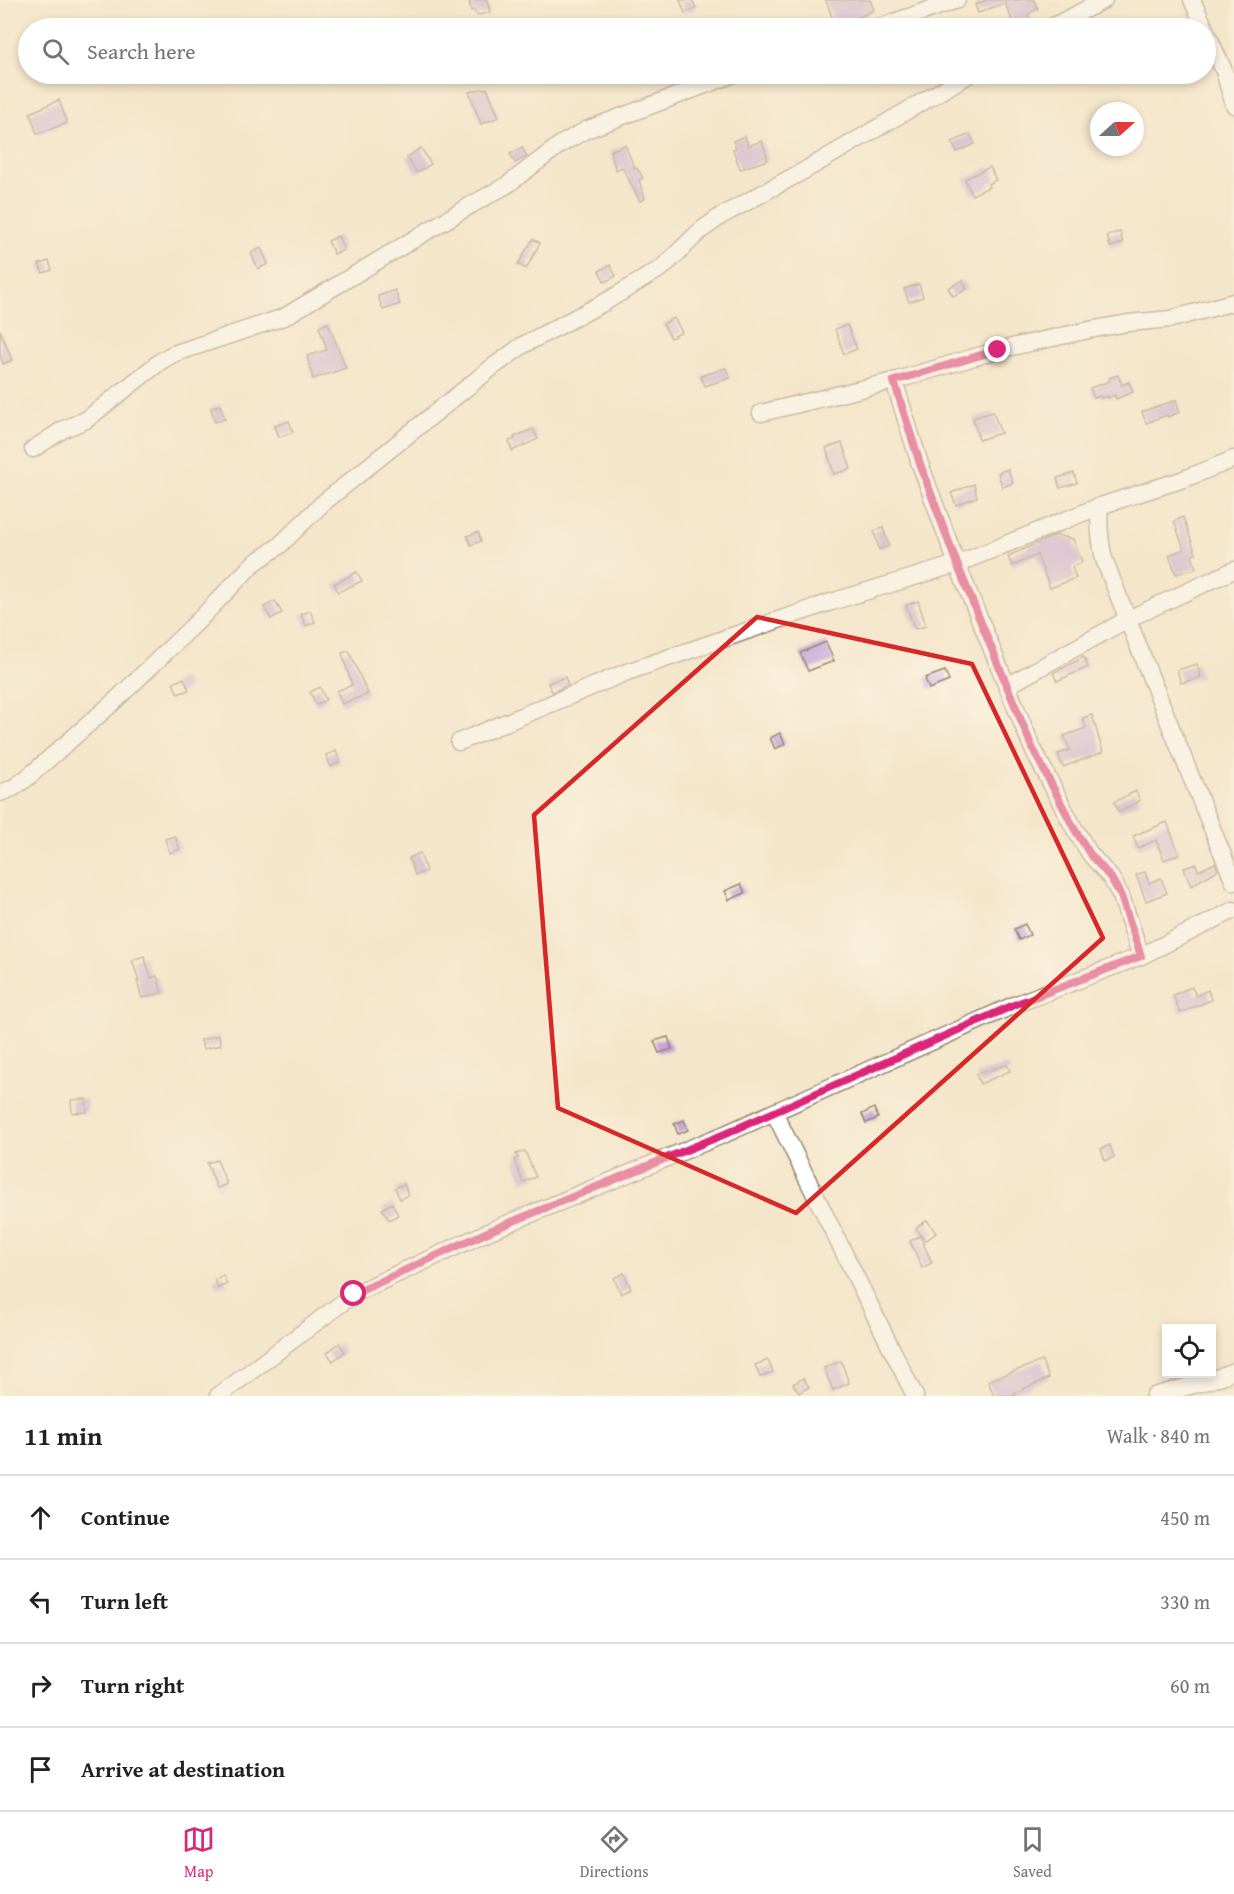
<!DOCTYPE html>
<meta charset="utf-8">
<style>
body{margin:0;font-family:"Gentium Book Plus",serif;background:#f6f6f6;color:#202124}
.controls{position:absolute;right:18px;bottom:18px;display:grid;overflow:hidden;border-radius:0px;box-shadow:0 3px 9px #0003}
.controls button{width:54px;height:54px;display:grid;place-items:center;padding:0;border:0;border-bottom:2px solid #e0e0e0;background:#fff;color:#202124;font:30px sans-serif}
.compass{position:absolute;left:1090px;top:102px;width:54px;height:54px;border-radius:50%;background:#fff;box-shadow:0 3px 9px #0003;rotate:69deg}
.stop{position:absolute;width:18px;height:18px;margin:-14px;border:4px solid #db2777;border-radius:50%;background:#fff}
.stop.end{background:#db2777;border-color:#fff;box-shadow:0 2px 6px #0008}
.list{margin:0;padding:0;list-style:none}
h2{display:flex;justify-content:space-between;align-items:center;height:78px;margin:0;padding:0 24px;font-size:26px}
h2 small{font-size:20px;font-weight:400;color:#757577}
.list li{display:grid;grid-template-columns:39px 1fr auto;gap:18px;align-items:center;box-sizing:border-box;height:84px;padding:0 24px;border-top:2px solid #e0e0e0}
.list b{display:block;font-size:22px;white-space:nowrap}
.list em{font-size:20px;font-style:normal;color:#757577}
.icon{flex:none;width:33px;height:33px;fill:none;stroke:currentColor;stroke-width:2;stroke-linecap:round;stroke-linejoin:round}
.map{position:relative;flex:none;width:1234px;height:1396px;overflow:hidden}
.search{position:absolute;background:#fff;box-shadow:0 3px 9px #0003;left:18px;right:18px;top:18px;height:66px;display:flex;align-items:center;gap:15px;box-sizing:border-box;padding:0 21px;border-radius:33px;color:#757577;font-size:22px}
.sheet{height:414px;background:#fff}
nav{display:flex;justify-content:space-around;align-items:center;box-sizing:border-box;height:84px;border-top:2px solid #e0e0e0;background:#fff;font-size:16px;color:#757577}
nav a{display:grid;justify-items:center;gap:3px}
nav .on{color:#db2777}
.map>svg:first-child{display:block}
</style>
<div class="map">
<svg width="1234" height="1396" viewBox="0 0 1234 1396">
<rect width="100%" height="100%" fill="#fcf5e5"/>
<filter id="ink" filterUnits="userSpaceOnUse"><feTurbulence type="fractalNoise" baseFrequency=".0167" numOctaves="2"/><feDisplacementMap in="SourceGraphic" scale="12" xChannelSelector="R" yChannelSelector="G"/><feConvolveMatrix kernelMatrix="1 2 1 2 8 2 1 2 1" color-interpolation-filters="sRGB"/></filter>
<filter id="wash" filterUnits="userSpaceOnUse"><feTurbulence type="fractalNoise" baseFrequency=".008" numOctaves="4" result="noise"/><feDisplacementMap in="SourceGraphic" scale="24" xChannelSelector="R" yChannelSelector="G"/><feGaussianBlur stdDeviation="1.35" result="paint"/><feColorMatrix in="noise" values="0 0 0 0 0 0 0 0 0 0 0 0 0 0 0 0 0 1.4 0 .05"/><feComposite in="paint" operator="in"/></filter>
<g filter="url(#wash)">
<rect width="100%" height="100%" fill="#f4e6ca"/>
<g id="blocks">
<g fill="#c4a0da">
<polygon points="469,0 487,0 490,13 477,15 474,10 471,11"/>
<polygon points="680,0 692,0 696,8 685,13"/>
<polygon points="826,0 870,0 874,10 836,28"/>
<polygon points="986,0 1034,0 1038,9 1028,14 1031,21 1015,28 1005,3 978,13 975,5"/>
<polygon points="487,88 499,117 481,124 469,92"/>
<polygon points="59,100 67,123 37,134 30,113"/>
<polygon points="970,134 975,144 957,152 952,142"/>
<polygon points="745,136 748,146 762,141 768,160 740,169 733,149 736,148 733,141"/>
<polygon points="625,145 635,169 637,168 643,178 639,180 645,199 640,201 622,167 616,170 610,151"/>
<polygon points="522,147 527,157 515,163 510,154"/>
<polygon points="421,148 431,164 417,173 407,157"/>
<polygon points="990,167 996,180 988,184 989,187 972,195 965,179"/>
<polygon points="1120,232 1123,243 1110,247 1107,235"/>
<polygon points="338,236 344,250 334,254 328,241"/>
<polygon points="533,239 540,243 526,269 518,264"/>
<polygon points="261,248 268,264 258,269 251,253"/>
<polygon points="49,261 52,270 43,273 39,264"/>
<polygon points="610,265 616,276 605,282 599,271"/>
<polygon points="963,280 967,289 953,296 948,288"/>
<polygon points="919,284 923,297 909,302 904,289"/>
<polygon points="395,290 400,304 383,310 378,296"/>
<polygon points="674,318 682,332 671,338 663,324"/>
<polygon points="328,323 346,368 313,379 307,356 327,350 319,327"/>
<polygon points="847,325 857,349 844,354 835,329"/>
<polygon points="0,330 12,360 3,364 0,355"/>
<polygon points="726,368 730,378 705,386 701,376"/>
<polygon points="1118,375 1122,385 1129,382 1133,392 1116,399 1115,395 1108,398 1107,396 1101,398 1100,396 1094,398 1090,388 1110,381 1109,378"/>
<polygon points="1176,400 1180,412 1168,417 1167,415 1146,423 1142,412"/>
<polygon points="220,405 225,419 215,422 211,408"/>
<polygon points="993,412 1001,433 979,440 973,418"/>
<polygon points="289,421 293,432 279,437 275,426"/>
<polygon points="533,429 538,439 512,451 509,441 515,439 514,437"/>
<polygon points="842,443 851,469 834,474 826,448"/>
<polygon points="1008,469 1013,483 1002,487 998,473"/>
<polygon points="1074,473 1077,483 1060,488 1057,478"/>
<polygon points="974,484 977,497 956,505 951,493"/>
<polygon points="1183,517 1196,554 1192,555 1196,569 1176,574 1169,555 1184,549 1174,521"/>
<polygon points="883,528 889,546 879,549 874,531"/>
<polygon points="478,532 481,541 471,545 467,536"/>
<polygon points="1056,535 1073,539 1082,562 1072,567 1076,578 1050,588 1037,555 1012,566 1008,556"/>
<polygon points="357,572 362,581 338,592 334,584"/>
<polygon points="275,601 282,613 271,619 264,607"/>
<polygon points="918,601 926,626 915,629 906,605"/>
<polygon points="310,611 315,622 306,626 301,614"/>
<polygon points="826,642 834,661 808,671 800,653"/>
<polygon points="349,651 368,694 342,704 337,691 352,685 342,653"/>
<polygon points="1084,657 1088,667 1057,681 1053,673"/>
<polygon points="1197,664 1201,677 1181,683 1177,670"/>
<polygon points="945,671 949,681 929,689 925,678"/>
<polygon points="565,677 568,685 552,692 548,683"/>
<polygon points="184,678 189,690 178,694 173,683"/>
<polygon points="320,687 326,700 316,705 310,692"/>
<polygon points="1092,715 1103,752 1063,767 1058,754 1070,750 1064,736 1086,728 1083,718"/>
<polygon points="780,733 785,744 775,749 770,738"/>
<polygon points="336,751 340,762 331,767 326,755"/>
<polygon points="1136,791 1140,801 1119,812 1114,802"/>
<polygon points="1167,822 1179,854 1164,860 1156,840 1138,848 1133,836"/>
<polygon points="175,836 180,849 170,853 165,839"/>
<polygon points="420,853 426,871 415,875 409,858"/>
<polygon points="1215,863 1218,870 1191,886 1184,868 1196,864 1198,871"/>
<polygon points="1145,872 1149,883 1161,878 1167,893 1146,901 1136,875"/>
<polygon points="741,884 745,893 729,900 725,891"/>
<polygon points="1025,924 1030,935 1019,940 1014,929"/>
<polygon points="144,956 151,978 157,976 162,993 142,998 137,981 139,981 132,960"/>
<polygon points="1192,987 1196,996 1208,990 1211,1000 1180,1013 1173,995"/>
<polygon points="219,1035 221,1045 203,1049 201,1040"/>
<polygon points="668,1037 672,1049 659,1053 654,1041"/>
<polygon points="1007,1065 1010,1071 980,1084 976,1074"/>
<polygon points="86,1099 87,1112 72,1113 71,1100"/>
<polygon points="874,1108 878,1118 866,1123 862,1114"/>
<polygon points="684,1120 688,1130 678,1134 674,1124"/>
<polygon points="1110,1145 1114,1157 1105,1161 1101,1149"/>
<polygon points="525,1151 536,1177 523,1182 514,1160 518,1158 516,1154"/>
<polygon points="217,1160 227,1184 217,1188 207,1163"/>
<polygon points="404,1184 408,1195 400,1199 395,1188"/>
<polygon points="392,1203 398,1215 389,1220 382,1209"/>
<polygon points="927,1220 936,1233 925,1241 916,1228"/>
<polygon points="920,1236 932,1263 922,1268 910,1241"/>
<polygon points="624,1273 631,1289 621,1294 614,1278"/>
<polygon points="223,1275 227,1284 218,1288 214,1280"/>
<polygon points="339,1343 345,1352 333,1361 327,1353"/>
<polygon points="768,1360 773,1372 760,1377 755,1365"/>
<polygon points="841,1361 849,1383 833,1390 824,1368"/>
<polygon points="1042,1361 1049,1378 1014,1393 1016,1396 994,1396 988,1381"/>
<polygon points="803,1378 809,1387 799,1393 793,1384"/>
</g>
</g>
</g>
<g filter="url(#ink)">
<use href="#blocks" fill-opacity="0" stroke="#988874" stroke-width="1.5"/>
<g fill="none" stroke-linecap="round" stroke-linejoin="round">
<defs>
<g id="minor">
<polyline points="1192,0 1205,28"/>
<polyline points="877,28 957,0"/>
<polyline points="1050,28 1104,0"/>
<polyline points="1206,31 1224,71 1234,105"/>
<polyline points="894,381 920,464 957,564 1032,747 1074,828 1090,854 1111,878 1121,896 1141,956"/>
<polyline points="761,413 894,381 998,350 1089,330 1128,323 1171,319 1234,302"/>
<polyline points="33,449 64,429 86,420 161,361 173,354 284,317 471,205 507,185 561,144 586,130 734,74"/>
<path d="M1100 506C1098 525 1100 541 1104 559 1146 667 1190 775 1234 882"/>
<polyline points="1007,686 1128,619 1234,570"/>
<polyline points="459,742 627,672 831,602 957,564 1100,506 1184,479 1234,459"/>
<polyline points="0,793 13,788 27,778 117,699 197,622 253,564 279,546 323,503 490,369 523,345 607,301 663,267 700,231 721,216 807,169 970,74"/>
<polyline points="774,1112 915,1396"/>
<polyline points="218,1396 354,1294 492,1230 725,1134 1014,1005 1141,956 1234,910"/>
<polyline points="1154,1396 1211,1380 1234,1371"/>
</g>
</defs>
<use href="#minor" stroke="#988874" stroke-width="19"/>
<use href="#minor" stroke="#fff" stroke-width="16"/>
</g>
</g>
<g fill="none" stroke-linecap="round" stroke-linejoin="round" filter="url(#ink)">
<polyline stroke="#db2777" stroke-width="8" points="354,1294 492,1230 725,1134 1014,1005 1141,956 1121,896 1111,878 1090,854 1074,828 1032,747 957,564 920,464 894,381 998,350"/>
</g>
<path d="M0 0H1234V1396H0ZM757 617 972 664 1103 938 796 1213 558 1108 534 815Z" fill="#f4e6ca" fill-opacity=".55" fill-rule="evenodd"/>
<path fill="none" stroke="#d62828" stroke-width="4.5" stroke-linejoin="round" d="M757 617 972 664 1103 938 796 1213 558 1108 534 815Z"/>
</svg>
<div class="controls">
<button><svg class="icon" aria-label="locate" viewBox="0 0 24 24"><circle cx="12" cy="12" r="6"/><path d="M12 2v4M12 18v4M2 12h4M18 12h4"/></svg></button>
</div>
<svg class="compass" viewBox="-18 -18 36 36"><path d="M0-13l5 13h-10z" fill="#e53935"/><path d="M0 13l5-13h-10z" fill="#757577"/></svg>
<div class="stop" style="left:354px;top:1294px"></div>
<div class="stop end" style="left:998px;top:350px"></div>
<div class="search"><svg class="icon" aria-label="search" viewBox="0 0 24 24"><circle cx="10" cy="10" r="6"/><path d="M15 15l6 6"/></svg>Search here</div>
</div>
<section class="sheet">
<h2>11 min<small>Walk · 840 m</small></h2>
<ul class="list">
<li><svg class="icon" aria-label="ahead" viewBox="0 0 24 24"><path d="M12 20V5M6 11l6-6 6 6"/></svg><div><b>Continue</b></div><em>450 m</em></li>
<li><svg class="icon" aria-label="left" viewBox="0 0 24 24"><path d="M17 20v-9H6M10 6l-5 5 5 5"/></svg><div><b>Turn left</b></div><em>330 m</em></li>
<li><svg class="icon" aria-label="right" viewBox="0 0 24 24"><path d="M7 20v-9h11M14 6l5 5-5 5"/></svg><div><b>Turn right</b></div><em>60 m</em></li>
<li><svg class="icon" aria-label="arrive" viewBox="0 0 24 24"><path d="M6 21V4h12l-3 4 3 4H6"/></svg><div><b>Arrive at destination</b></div></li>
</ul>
</section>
<nav>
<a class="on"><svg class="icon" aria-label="map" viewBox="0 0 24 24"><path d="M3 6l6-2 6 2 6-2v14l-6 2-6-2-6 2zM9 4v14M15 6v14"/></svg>Map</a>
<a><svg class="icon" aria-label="directions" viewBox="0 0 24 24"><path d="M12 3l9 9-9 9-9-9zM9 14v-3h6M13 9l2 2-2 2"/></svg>Directions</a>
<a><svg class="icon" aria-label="saved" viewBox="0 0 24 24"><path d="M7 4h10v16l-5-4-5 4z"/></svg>Saved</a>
</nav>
